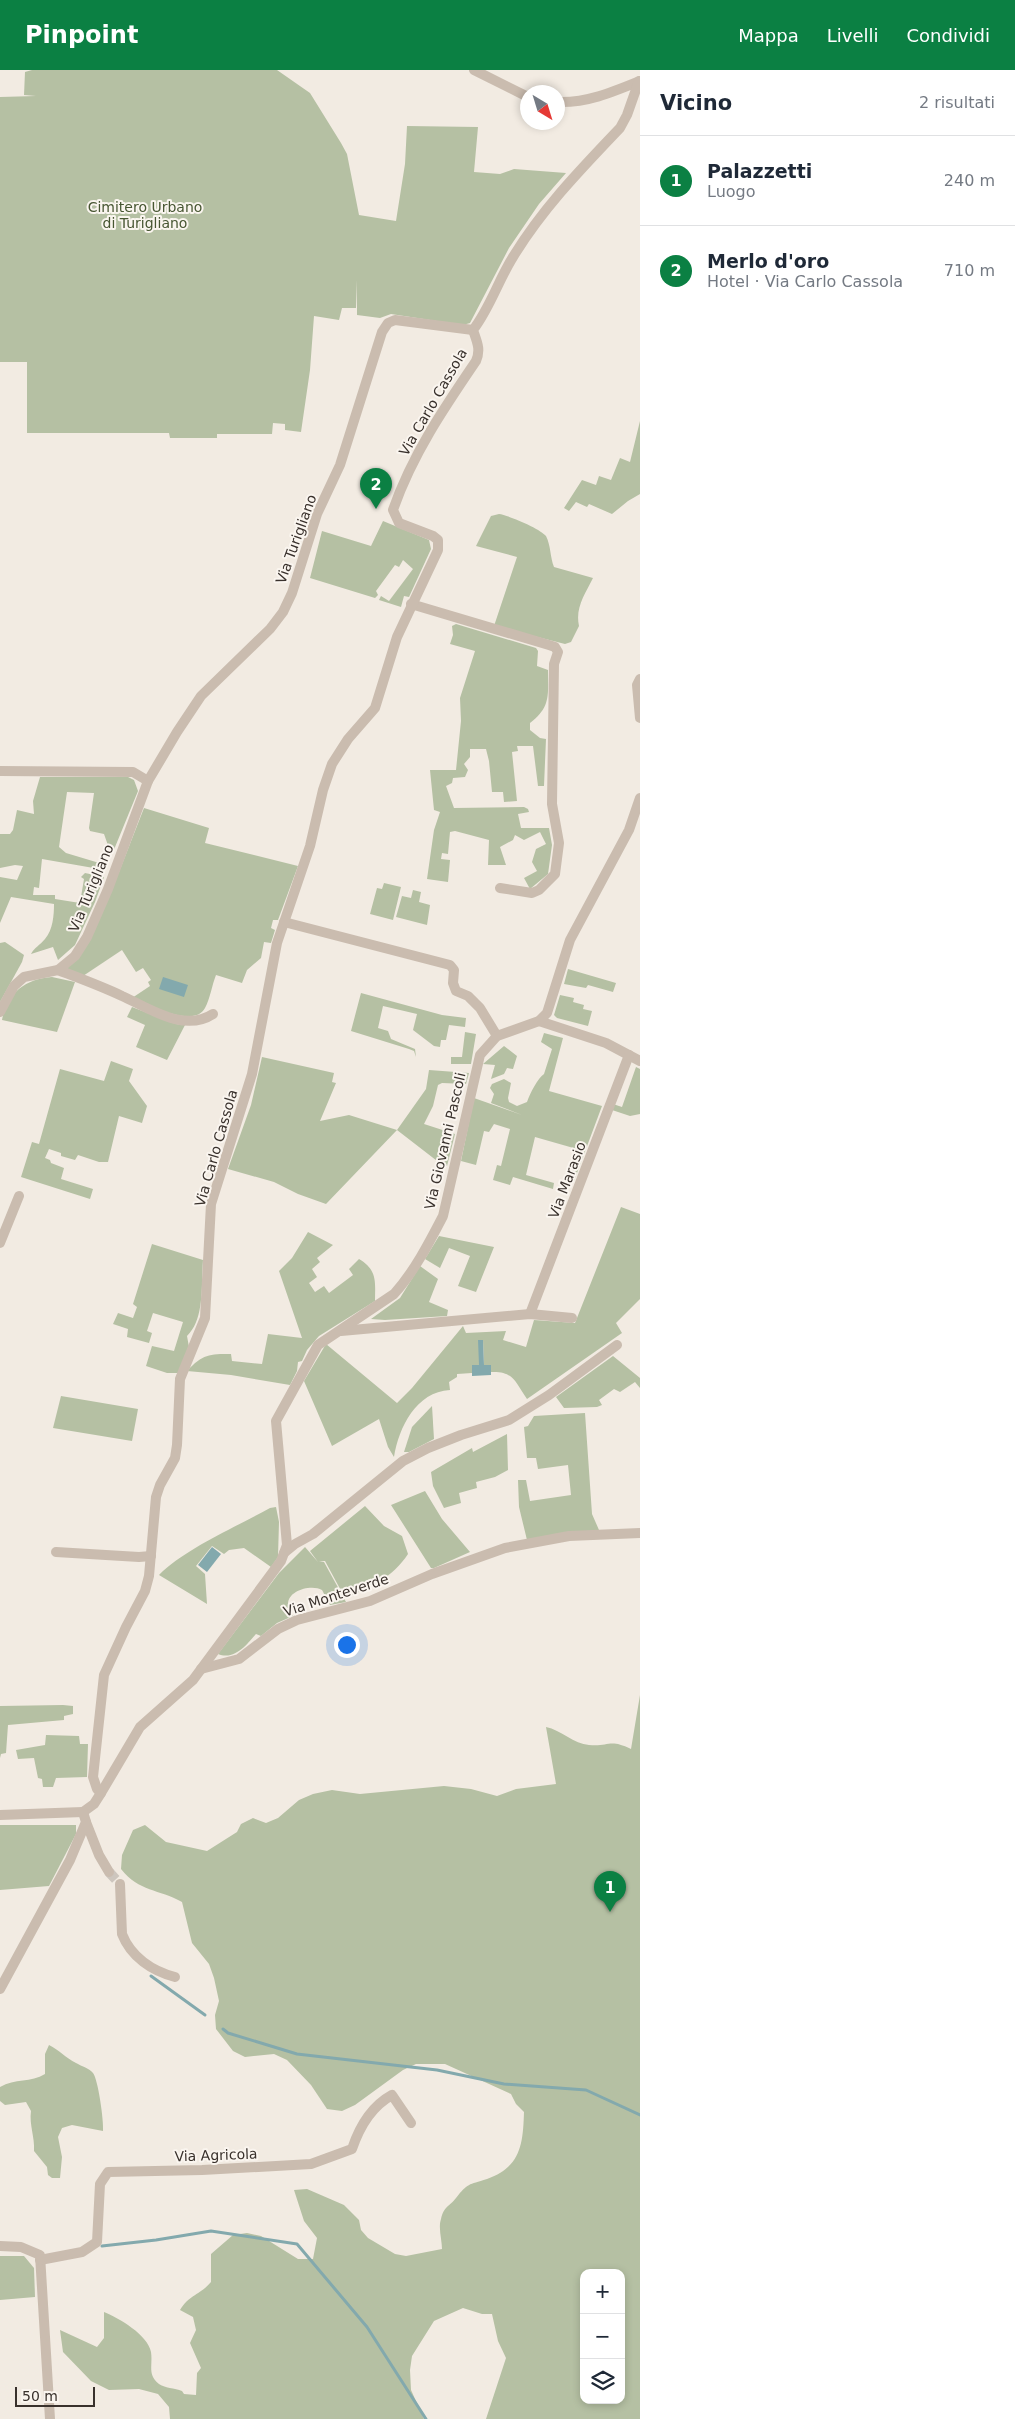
<!DOCTYPE html>
<html lang="it">
<meta charset="utf-8">
<style>
body{margin:0;font-family:"DejaVu Sans",sans-serif;background:#f2f2f3;color:#1f2937}
.controls{position:absolute;right:15px;bottom:15px;display:grid;overflow:hidden;border-radius:10px;box-shadow:0 2px 8px #0003}
.controls button{width:45px;height:45px;display:grid;place-items:center;padding:0;border:0;border-bottom:1px solid #e0e1e3;background:#fff;color:#1f2937;font:25px sans-serif}
.compass{position:absolute;left:520px;top:15px;width:45px;height:45px;border-radius:50%;background:#fff;box-shadow:0 2px 8px #0003;rotate:142deg}
.scale{position:absolute;left:15px;bottom:12px;width:80px;box-sizing:border-box;padding-left:5px;border:2px solid #39312c;border-top:0;font-size:14px;line-height:18px;white-space:nowrap;color:#39312c;-webkit-text-stroke:4px #faf5ef;paint-order:stroke}
.you{position:absolute;left:346px;top:1574px;width:18px;height:18px;margin:-12px;border:4px solid #fff;border-radius:50%;background:#1a73e8;box-shadow:0 0 0 8px #1a73e833}
.badge{display:grid;place-items:center;width:32px;height:32px;border-radius:50%;background:#0b8043;color:#fff;font-size:16px;font-weight:700}
.pin{position:absolute;translate:-50% -41px;filter:drop-shadow(0 1px 2px #0008)}
.pin::after{content:'';position:absolute;top:26px;width:18px;height:15px;background:inherit;clip-path:polygon(0 0,100% 0,50% 100%)}
.list{margin:0;padding:0;list-style:none}
h2{display:flex;justify-content:space-between;align-items:center;height:65px;margin:0;padding:0 20px;font-size:21px}
h2 small{font-size:16px;font-weight:400;color:#747a83}
.list li{display:grid;grid-template-columns:32px 1fr auto;gap:15px;align-items:center;box-sizing:border-box;height:90px;padding:0 20px;border-top:1px solid #e0e1e3}
.list b{display:block;font-size:19px;white-space:nowrap}
.list p{margin:0;font-size:16px;white-space:nowrap;color:#747a83}
.list em{font-size:16px;font-style:normal;color:#747a83}
.icon{flex:none;width:28px;height:28px;fill:none;stroke:currentColor;stroke-width:2;stroke-linecap:round;stroke-linejoin:round}
.map{position:relative;flex:none;width:640px;height:2349px;overflow:hidden}
header{display:flex;align-items:center;gap:30px;box-sizing:border-box;height:70px;padding:0 25px;background:#0b8043;color:#fff}
header strong{font-size:24px}
nav{display:flex;gap:28px;margin-inline-start:auto;font-size:18px}
main{display:flex}
aside{flex:1;background:#fff}
.map>svg:first-child{display:block}
</style>
<header>
<strong>Pinpoint</strong>
<nav><a>Mappa</a><a>Livelli</a><a>Condividi</a></nav>
</header>
<main>
<div class="map">
<svg width="640" height="2349" viewBox="0 0 640 2349">
<rect width="100%" height="100%" fill="#f2ebe2"/>
<g fill="#b5c0a3" fill-rule="evenodd">
<polygon points="32,0 277,0 310,23 341,73 347,84 359,145 396,151 405,94 407,56 478,57 474,102 500,104 514,99 566,103 539,134 509,178 470,253 463,255 391,244 380,248 357,245 357,210 356,238 342,238 339,250 314,246 310,300 301,362 285,360 285,354 273,353 272,364 217,364 217,368 170,368 169,363 27,363 27,292 0,292 0,27 36,26 24,25 25,2"/>
<polygon points="640,351 640,424 628,431 612,444 589,434 587,437 576,432 569,441 564,438 582,410 596,415 599,406 611,410 620,388 630,392"/>
<path d="M499 444C508 445 541 459 546 466 551 476 550 487 554 497L593 508C585 524 575 538 579 556L571 572 565 574 494 556 517 487 476 476 491 446Z"/>
<polygon points="383,451 429,470 431,479 409,527 404,526 401,537 379,530 381,526 389,531 413,499 403,490 399,497 395,495 376,521 378,525 375,528 310,508 322,461 371,476"/>
<path d="M456 554 536 578 538 581 537 596 548 600C548 625 551 637 530 653V660L540 668 546 669 544 716H538L533 676H517L518 681 512 682 517 731 504 732 503 722H492L489 691 486 679H470V687L464 694 468 700 465 707 453 708 452 713 446 716 454 738 524 737 528 739 529 742 518 744 521 758H549L552 775 548 804 530 819 524 808 537 801 532 792 536 779 546 774 540 762 524 770 515 765 513 770 500 777 506 795H488L489 770 455 761 450 762 448 784 442 783 441 789 450 790 448 812 427 809 434 760 440 742 434 740 430 700H456L461 651 460 628 475 581 450 574 453 565 452 556Z"/>
<path d="M40 707H128L134 710 138 721 113 782 110 781 104 764 90 761 89 758 94 723 67 722 59 777 66 783 106 795 105 800 42 789 39 818 34 817 33 825H55V829L80 833 84 809 81 807 85 803 104 807 95 832 75 875 58 890 53 877 31 884C35 877 40 875 45 869 53 860 54 845 54 834L11 827 0 853V807L17 810 23 796 15 795 0 798V764H10L13 760 17 740 34 744 33 731Z"/>
<path d="M144 738 209 758 205 773 298 796 278 850H273L271 858 275 860 271 873 264 872 261 888 247 900 242 913 216 905C212 915 210 929 205 938 194 959 147 934 132 928L150 916 148 912 151 910 143 898 136 902 122 880 83 906 67 899 119 802Z"/>
<polygon points="384,813 401,817 393,850 370,844 377,818 382,819"/>
<polygon points="413,820 421,822 419,832 430,835 427,855 396,847 402,826 411,828"/>
<polygon points="5,872 24,885 22,892 0,932 0,873"/>
<polygon points="568,899 616,913 613,922 588,915 586,918 564,914"/>
<path d="M52 907 75 912 57 962 2 950C7 923 25 909 52 907Z"/>
<polygon points="361,923 442,945 466,948 465,957 449,955 446,970 441,970 440,977 434,976 413,960 417,944 383,936 378,958 388,961 391,969 415,979 416,987 414,981 409,979 351,961"/>
<polygon points="560,925 574,928 573,932 584,935 583,939 592,941 588,956 557,948 554,945"/>
<polygon points="132,937 176,954 185,955 167,990 136,977 145,955 127,947"/>
<polygon points="465,962 476,964 471,994 451,994 451,987 462,987"/>
<path d="M544 963 563 968 549 1021 602 1036 574 1111 571 1109 577 1079 535 1067 526 1105 554 1113 553 1119 513 1107 510 1115 493 1110 497 1095 501 1096 510 1059 494 1054 489 1062 484 1061 476 1095 461 1091 474 1028 522 1045 491 1033 494 1024 490 1018 492 1014 504 1009 511 1013 508 1028 509 1032 517 1036 527 1032C530 1023 538 1008 544 1004L552 979 541 972Z"/>
<polygon points="504,976 517,986 513,999 507,998 504,1004 491,1009 495,995 483,994"/>
<polygon points="262,987 334,1003 332,1012 336,1013 320,1051 349,1045 397,1060 426,1019 429,1000 469,1003 466,1014 442,1013 438,1015 433,1036 424,1054 455,1064 447,1096 441,1094 397,1060 326,1134 298,1124 274,1112 228,1099 251,1035"/>
<polygon points="111,991 133,999 129,1011 147,1036 142,1053 119,1046 108,1092 99,1092 78,1085 75,1090 61,1086 61,1083 49,1079 45,1088 50,1090 51,1093 64,1098 61,1109 93,1119 90,1129 21,1107 32,1072 39,1074 60,999 104,1011"/>
<polygon points="636,997 640,999 640,1044 630,1046 612,1040 613,1034 622,1037"/>
<path d="M621 1137 640 1144V1229L616 1253 622 1263 527 1329C515 1312 514 1301 491 1302L490 1295H484L483 1270 479 1295 472 1296V1303L457 1304V1307L449 1312 450 1320C416 1322 399 1357 394 1387L388 1377 379 1349 332 1376 304 1311 326 1274 397 1333 412 1318 463 1256 466 1263 506 1261 503 1270 526 1277 534 1250 575 1253Z"/>
<path d="M308 1162 333 1175 317 1188 320 1192 312 1199 317 1207 309 1213 315 1222 324 1216 329 1223 353 1205 349 1199 359 1189C378 1200 375 1213 375 1231L319 1266 307 1280 302 1291 298 1292 297 1301 290 1315 231 1305 187 1301C203 1284 209 1284 231 1284L232 1291 262 1294 268 1264 302 1268 279 1201 292 1188Z"/>
<polygon points="439,1166 494,1177 476,1222 458,1216 470,1186 449,1178 440,1198 425,1189"/>
<path d="M152 1174 203 1190C201 1214 205 1249 187 1266L189 1277 179 1303H167L146 1296 152 1276 174 1281 183 1252 153 1243 147 1261 152 1263 149 1273 127 1267 128 1259 113 1254 118 1243 133 1248 137 1237 133 1234Z"/>
<polygon points="420,1196 438,1209 429,1232 448,1240 447,1246 385,1250 371,1249 400,1228"/>
<polygon points="613,1286 640,1308 640,1318 635,1312 620,1322 614,1319 599,1330 602,1335 597,1337 564,1338 556,1327"/>
<polygon points="61,1326 138,1339 132,1371 53,1358"/>
<polygon points="432,1336 434,1369 409,1382 404,1382 412,1357"/>
<polygon points="585,1343 592,1444 599,1460 527,1470 519,1437 518,1410 526,1410 530,1431 571,1425 568,1395 538,1399 536,1388 527,1388 524,1357 528,1356 534,1346"/>
<polygon points="507,1364 508,1400 495,1407 476,1412 477,1418 459,1423 461,1433 444,1438 433,1416 431,1402 472,1378 473,1382"/>
<polygon points="425,1421 442,1449 470,1482 434,1498 431,1498 391,1435"/>
<path d="M365 1436 384 1456 402 1466 408 1484C393 1507 370 1518 345 1528L325 1491H319L324 1492 346 1532 330 1535 322 1520C312 1514 288 1520 288 1534 288 1538 291 1543 293 1546L277 1553 261 1566 256 1564C248 1573 235 1591 218 1584L279 1503 305 1477 318 1492 310 1481Z"/>
<path d="M276 1437 279 1452 278 1487 271 1497 244 1478 229 1480 224 1484 212 1476 196 1496 205 1504 207 1534 159 1505C186 1478 236 1457 270 1438Z"/>
<path d="M640 1625V2349H486L506 2288 498 2271 492 2244H482L463 2238 434 2251 412 2286 410 2300 411 2320 424 2349H170L169 2337 158 2324 139 2319 109 2320 91 2311 63 2282 60 2260 97 2277 104 2268V2242C119 2248 148 2265 151 2282 153 2295 147 2305 159 2314 164 2318 175 2318 182 2321L184 2324 196 2325 197 2303 201 2298 190 2273 196 2260 193 2247 180 2240C190 2224 199 2226 211 2212V2184L233 2165 247 2163 261 2166 298 2189H313L317 2168 304 2151 294 2120 307 2119 344 2135 359 2150 361 2160 368 2168 395 2184 406 2186 442 2179C442 2170 438 2158 441 2149 444 2136 449 2137 456 2128 468 2113 468 2115 487 2109 521 2097 523 2074 524 2042L516 2034 511 2024 445 1994H416L403 2000 355 2035 342 2041 327 2039 311 2015 287 1990 274 1984 245 1987 233 1981 216 1959 215 1945 219 1931 214 1908 209 1894 192 1873 182 1832C159 1819 139 1822 121 1799L122 1785 133 1760 145 1755 166 1772 207 1781 237 1762 241 1754 253 1748 266 1753 278 1748 299 1730 313 1724 332 1720 360 1724 444 1716 471 1719 497 1726 516 1719 556 1714 546 1657C561 1660 574 1674 589 1675 609 1677 609 1668 631 1679ZM584 2203H621V2330H584Z"/>
<polygon points="63,1635 73,1636 73,1644 64,1646 64,1650 8,1655 6,1683 1,1684 0,1688 0,1636"/>
<polygon points="46,1665 79,1666 80,1674 88,1674 87,1707 56,1708 53,1717 43,1717 42,1709 38,1708 34,1688 18,1689 16,1680 45,1675"/>
<polygon points="0,1755 76,1755 76,1764 49,1816 0,1820"/>
<path d="M49 1975C59 1980 66 1988 76 1993 81 1996 89 1998 93 2003 98 2009 104 2051 103 2061L72 2055 62 2058 58 2067 62 2087 60 2108H52L48 2105 47 2097 34 2081C35 2067 29 2055 31 2041L26 2032 5 2035 0 2031V2017C15 2008 31 2013 45 2004V1984Z"/>
<polygon points="0,2186 24,2186 34,2198 35,2227 0,2230"/>
</g>
<g fill="#83a9ad">
<polygon points="163,907 188,915 184,927 159,919"/>
<polygon points="478,1270 483,1270 484,1295 491,1295 491,1305 472,1306 472,1295 479,1295"/>
<polygon points="212,1477 221,1484 207,1502 198,1495"/>
</g>
<g fill="none" stroke-linecap="round" stroke-linejoin="round">
<g stroke="#83a9ad" stroke-width="3">
<polyline points="151,1906 205,1945"/>
<polyline points="223,1959 228,1963 297,1984 437,2000 504,2014 586,2020 640,2045"/>
<polyline points="102,2176 156,2170 211,2161 297,2174 367,2257 426,2349"/>
</g>
<polyline stroke="#cdc6be" stroke-width="10" stroke-dasharray="10 5" stroke-linecap="butt" points="109,1802 120,1814"/>
<g stroke="#cabcaf" stroke-width="10">
<polyline points="474,0 528,27"/>
<path d="M558 32C587 33 613 22 640 11"/>
<polyline points="411,534 549,575 555,577 558,582 554,594 552,734 559,773 555,804 539,820 532,823 500,818"/>
<polyline points="640,609 637,615 640,648"/>
<polyline points="0,701 133,702 148,711"/>
<polyline points="284,852 450,895 454,900 453,913 456,921 468,926 480,938 497,966"/>
<path d="M58 900C79 908 101 916 122 926 149 938 184 963 213 944"/>
<polyline points="0,942 14,916 24,907 58,900 75,886 87,867 108,819 148,711 177,662 201,626 270,559 283,542 292,523 317,444 340,395 382,262 388,253 395,250 473,260"/>
<polyline points="539,951 606,973 640,991"/>
<polyline points="0,1173 19,1126"/>
<polyline points="530,1244 629,985"/>
<polyline points="341,1261 530,1244 572,1248"/>
<polyline points="56,1482 139,1487 151,1486"/>
<polyline points="284,1483 295,1474 313,1464 403,1391 428,1378 461,1365 509,1350 549,1325 617,1275"/>
<polyline points="201,1599 239,1589 278,1559 297,1550 370,1531 432,1504 505,1478 569,1466 640,1463"/>
<path d="M101 1723 97 1719 93 1707 104 1605 126 1557 145 1521 149 1506 156 1427 160 1415 175 1388 177 1375 180 1309 205 1248 211 1134 252 1004 277 873 310 776 323 720 332 694 348 669 375 638 397 567 438 480V470L433 466 399 453 393 440C412 385 444 338 476 291 481 279 477 272 473 260 490 238 498 211 513 187 543 138 581 99 620 58L627 45 639 11"/>
<path d="M83 1742 94 1734 101 1723 140 1657 193 1610 281 1491 287 1475 276 1351 318 1275 394 1224C414 1202 429 1173 443 1146L480 985 497 966 539 951 547 943 570 870 629 760 640 728"/>
<polyline points="0,1745 83,1742"/>
<polyline points="86,1752 99,1785 109,1802"/>
<path d="M120 1814 122 1864C131 1887 152 1901 175 1907"/>
<polyline points="0,1919 70,1790 86,1752 83,1742"/>
<polyline points="0,2176 21,2177 40,2185 50,2349"/>
<path d="M40 2190 82 2182 97 2172 100 2114 108 2102 202 2100 311 2094 352 2079C359 2058 372 2036 392 2025L411 2053"/>
</g>
</g>
<g text-anchor="middle" stroke-width="4" stroke-linejoin="round" paint-order="stroke">
<g font-size="14" fill="#475632" stroke="#faf5ef">
<text x="145" y="142">Cimitero Urbano<tspan x="145" dy="16">di Turigliano</tspan></text>
</g>
<g font-size="14" fill="#39312c" stroke="#faf5ef">
<text transform="translate(433 332) rotate(-60)" y="5">Via Carlo Cassola</text>
<text transform="translate(296 469) rotate(-70)" y="5">Via Turigliano</text>
<text transform="translate(91 818) rotate(-67)" y="5">Via Turigliano</text>
<text transform="translate(445 1071) rotate(-77)" y="5">Via Giovanni Pascoli</text>
<text transform="translate(216 1078) rotate(-74)" y="5">Via Carlo Cassola</text>
<text transform="translate(567 1110) rotate(-69)" y="5">Via Marasio</text>
<text transform="translate(336 1525) rotate(-18)" y="5">Via Monteverde</text>
<text transform="translate(216 2085) rotate(-2)" y="5">Via Agricola</text>
</g>
</g>
</svg>
<div class="controls">
<button>+</button>
<button>−</button>
<button><svg class="icon" aria-label="layers" viewBox="0 0 24 24"><path d="M12 4l9 5-9 5-9-5zM3 14l9 5 9-5"/></svg></button>
</div>
<svg class="compass" viewBox="-18 -18 36 36"><path d="M0-13l5 13h-10z" fill="#e53935"/><path d="M0 13l5-13h-10z" fill="#747a83"/></svg>
<div class="scale">50 m</div>
<div class="you"></div>
<div class="pin badge" style="left:610px;top:1842px">1</div>
<div class="pin badge" style="left:376px;top:439px">2</div>
</div>
<aside>
<h2>Vicino<small>2 risultati</small></h2>
<ul class="list">
<li><span class="badge">1</span><div><b>Palazzetti</b><p>Luogo</p></div><em>240 m</em></li>
<li><span class="badge">2</span><div><b>Merlo d'oro</b><p>Hotel · Via Carlo Cassola</p></div><em>710 m</em></li>
</ul>
</aside>
</main>
